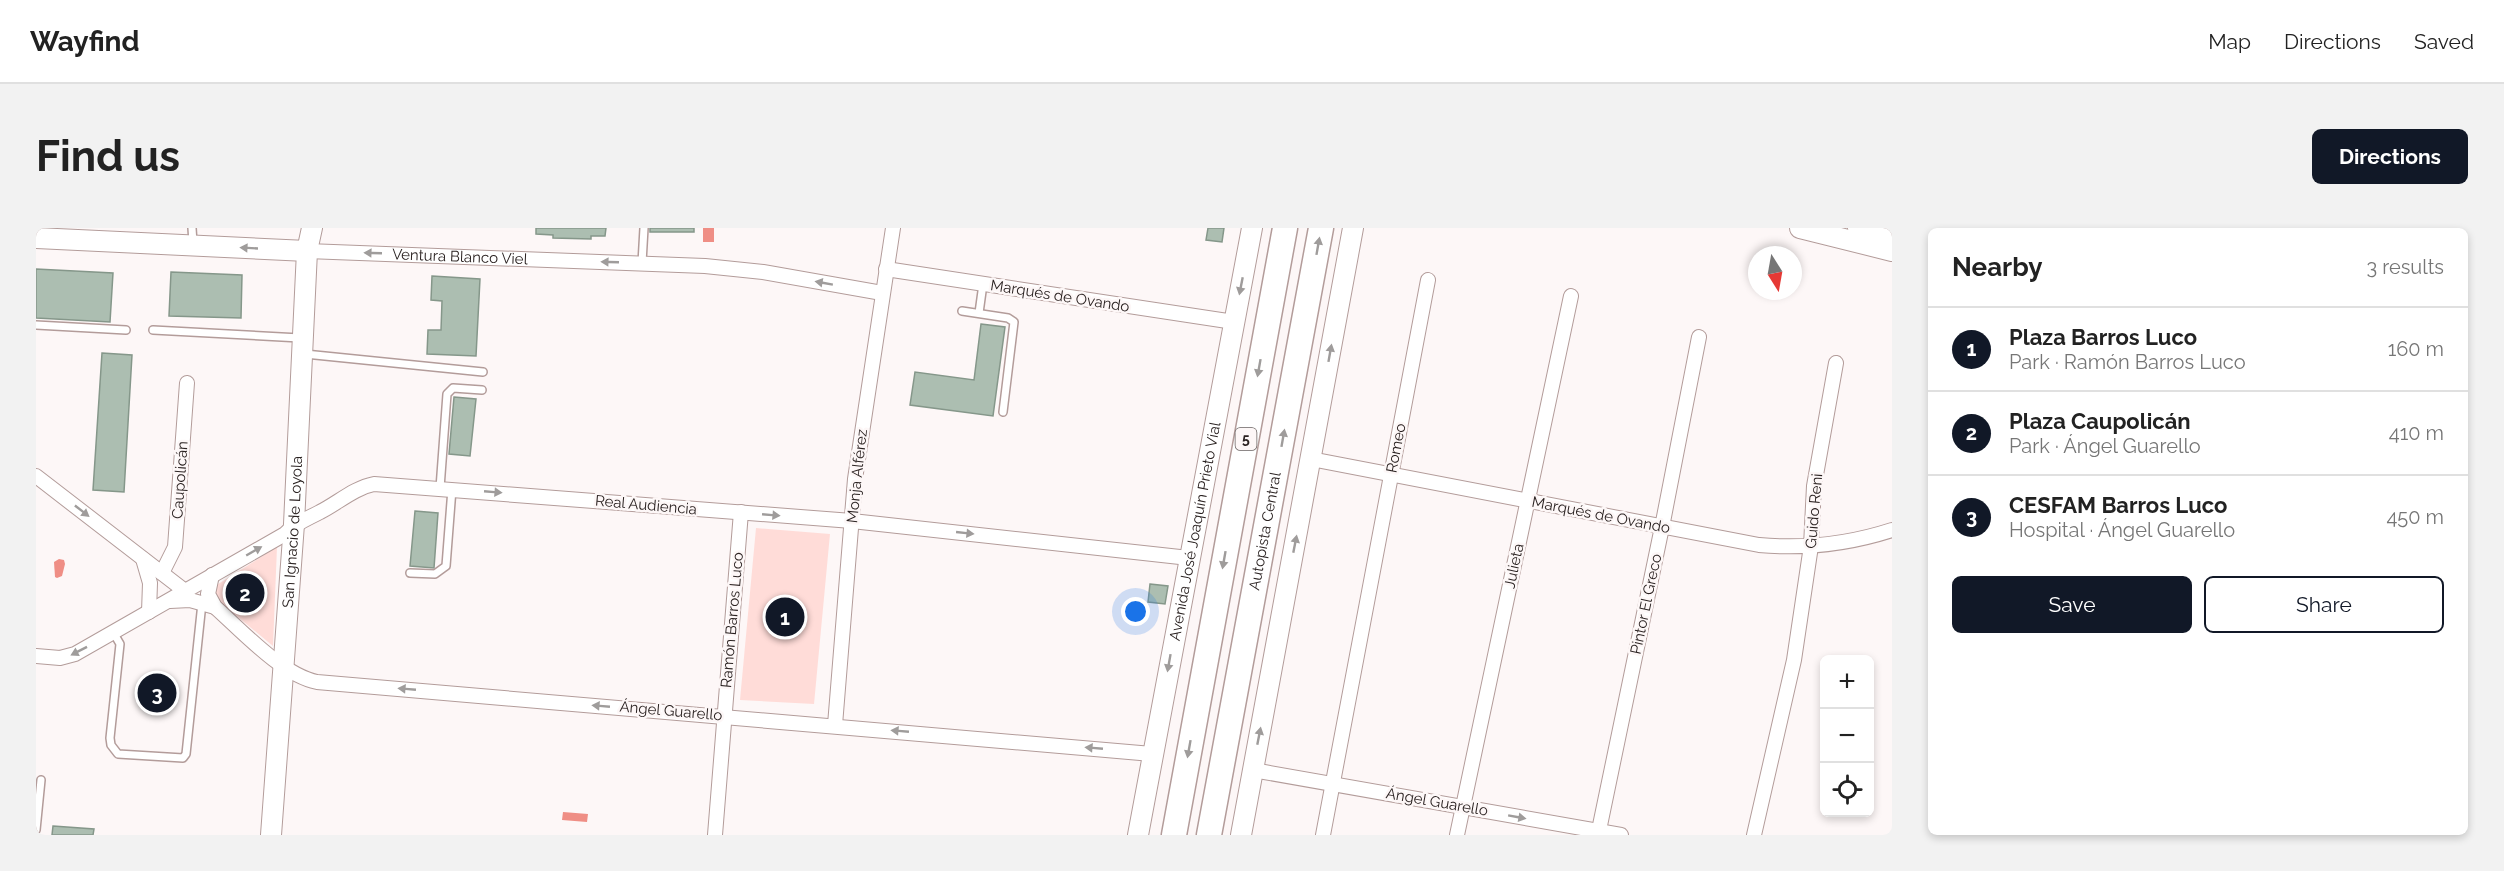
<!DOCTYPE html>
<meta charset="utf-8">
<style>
body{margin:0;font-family:Raleway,sans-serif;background:#f2f2f2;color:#222}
.controls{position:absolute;right:18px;bottom:18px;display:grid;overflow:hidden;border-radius:9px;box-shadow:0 3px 9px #0003}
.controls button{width:54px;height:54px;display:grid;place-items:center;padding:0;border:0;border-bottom:2px solid #e0e0e0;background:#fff;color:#222;font:30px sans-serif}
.compass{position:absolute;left:1712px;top:18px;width:54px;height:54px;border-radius:50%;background:#fff;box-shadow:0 3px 9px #0003;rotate:169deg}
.you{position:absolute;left:1100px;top:384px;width:21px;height:21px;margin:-15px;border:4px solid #fff;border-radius:50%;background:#1a73e8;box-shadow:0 0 0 9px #1a73e833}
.badge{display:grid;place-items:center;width:39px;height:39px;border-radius:50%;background:#111827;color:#fff;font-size:20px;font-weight:700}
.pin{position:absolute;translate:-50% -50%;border:3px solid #fff;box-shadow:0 2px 6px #0006}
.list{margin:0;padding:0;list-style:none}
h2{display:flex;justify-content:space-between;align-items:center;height:78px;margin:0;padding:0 24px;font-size:26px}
h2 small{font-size:20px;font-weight:400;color:#767676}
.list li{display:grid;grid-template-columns:39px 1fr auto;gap:18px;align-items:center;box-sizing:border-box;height:84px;padding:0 24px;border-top:2px solid #e0e0e0}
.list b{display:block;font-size:22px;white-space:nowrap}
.list p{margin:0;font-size:20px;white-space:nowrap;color:#767676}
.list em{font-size:20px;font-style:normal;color:#767676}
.actions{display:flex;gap:12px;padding:18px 24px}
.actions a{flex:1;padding:14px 0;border:2px solid #111827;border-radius:9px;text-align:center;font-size:21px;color:#111827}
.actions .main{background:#111827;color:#fff}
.icon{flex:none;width:33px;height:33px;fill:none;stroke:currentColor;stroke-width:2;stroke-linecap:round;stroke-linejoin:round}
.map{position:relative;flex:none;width:1856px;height:607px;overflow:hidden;border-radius:9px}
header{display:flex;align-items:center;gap:36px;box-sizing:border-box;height:84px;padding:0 30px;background:#fff;border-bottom:2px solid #e0e0e0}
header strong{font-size:28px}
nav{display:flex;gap:33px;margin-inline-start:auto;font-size:21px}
.intro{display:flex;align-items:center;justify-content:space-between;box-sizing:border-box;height:144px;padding:0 36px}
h1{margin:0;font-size:42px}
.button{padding:15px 27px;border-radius:9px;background:#111827;color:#fff;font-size:21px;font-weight:700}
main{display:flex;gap:36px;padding:0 36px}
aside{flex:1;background:#fff;border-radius:9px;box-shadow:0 3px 9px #0003}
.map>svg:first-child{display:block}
</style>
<header>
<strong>Wayfind</strong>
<nav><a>Map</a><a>Directions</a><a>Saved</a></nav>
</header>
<div class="intro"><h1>Find us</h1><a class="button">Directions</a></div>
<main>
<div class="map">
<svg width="1856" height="607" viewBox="0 0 1856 607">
<rect width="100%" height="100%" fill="#fdf7f7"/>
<g fill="#ffdcd8">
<polygon points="720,300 794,306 778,476 704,472"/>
<polygon points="241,319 237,418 180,371 179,358"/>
</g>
<g fill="#ef8e85">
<rect x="667" y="0" width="11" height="14"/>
<polygon points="23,331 28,332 29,336 26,348 21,350 19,349 18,334"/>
<polygon points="527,584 552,586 551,594 526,592"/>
</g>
<g fill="#acbeb1" stroke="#85978a" stroke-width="1.5">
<polygon points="500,0 570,0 569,8 555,8 555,11 517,10 517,7 500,6"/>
<rect x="614" y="0" width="44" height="4"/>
<polygon points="1172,0 1188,0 1186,14 1170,12"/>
<polygon points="0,41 77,45 74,94 0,90"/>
<polygon points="135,44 206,47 205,90 133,88"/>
<polygon points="396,48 444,51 440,128 391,126 392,102 405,102 406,73 395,72"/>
<polygon points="945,96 969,99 957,188 874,177 879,144 938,152"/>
<polygon points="66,125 96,127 88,264 57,262"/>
<polygon points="418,169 440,171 434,228 413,226"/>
<polygon points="379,283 402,285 398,340 374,338"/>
<polygon points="1114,356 1132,358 1129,376 1112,374"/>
<polygon points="17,598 58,601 57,607 16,607"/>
</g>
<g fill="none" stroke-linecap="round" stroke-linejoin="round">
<defs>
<g id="lane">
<polyline points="156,0 157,15"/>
<polyline points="606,35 608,0"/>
<polyline points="926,83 972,90 978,94 967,184"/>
<polyline points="943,85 947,56"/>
<polyline points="0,97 90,102"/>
<polyline points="117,102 264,110"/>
<polyline points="269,126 447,144"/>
<polyline points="404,260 411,166 417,160 446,162"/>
<polyline points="374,345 399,346 410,338 416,261"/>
<polyline points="77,404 84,416 74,510 75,517 82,526 147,530 150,526 166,375"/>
<polyline points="0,602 5,552"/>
</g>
<g id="street">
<path id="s1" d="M271 23 669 38 727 44 846 65"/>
<polyline points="850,41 1198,94"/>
<path d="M1275 231 1723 317C1768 321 1813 316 1856 302"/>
<polyline points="0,248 149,363"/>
<polyline points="107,331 114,355 113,384"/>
<polyline points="126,345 139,319 151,155"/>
<path d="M176 347 172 366 179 379C206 403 246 447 281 454L1116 526"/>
<polyline points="134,373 154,372 179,379"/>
<path d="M0 428 24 430 39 426 249 306C259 295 271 291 284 284 302 275 318 260 338 256L816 293 1153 330"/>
<polyline points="799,497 819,251 857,0"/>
<polyline points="1217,542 1585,607"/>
<polyline points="679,607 705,284"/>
<polyline points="1287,607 1392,52"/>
<polyline points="1421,607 1535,68"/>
<polyline points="1562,607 1626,299 1663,109"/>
<polyline points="1718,607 1758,432 1775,318 1778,258 1800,135"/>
</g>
<g id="secondary">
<polyline points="1764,0 1856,23"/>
<polyline points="1822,0 1856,8"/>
<polyline points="0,10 271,23"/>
<path id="s2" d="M235 607 258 296 271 23 276 0"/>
<path id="s3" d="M1102 607 1216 0"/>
<polyline points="1205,607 1317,0"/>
</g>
<g id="highway">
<polyline points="1138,607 1249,0"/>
<path id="s4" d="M1173 607 1285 0"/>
</g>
</defs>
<use href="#lane" stroke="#b39c9a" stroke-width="10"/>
<use href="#street" stroke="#b39c9a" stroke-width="16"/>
<use href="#secondary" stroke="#b39c9a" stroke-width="22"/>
<use href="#highway" stroke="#b39c9a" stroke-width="27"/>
<use href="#lane" stroke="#fff" stroke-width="7"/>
<use href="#street" stroke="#fff" stroke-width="14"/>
<use href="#secondary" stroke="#fff" stroke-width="20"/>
<use href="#highway" stroke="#fff" stroke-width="24"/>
</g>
<defs><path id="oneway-solid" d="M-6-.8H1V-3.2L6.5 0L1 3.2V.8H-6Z" transform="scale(1.5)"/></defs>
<g fill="#9f9c9b">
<use href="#oneway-solid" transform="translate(1282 18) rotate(-80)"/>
<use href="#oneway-solid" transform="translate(213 20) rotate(-177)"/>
<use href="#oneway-solid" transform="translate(337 25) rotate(-178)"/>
<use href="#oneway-solid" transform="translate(574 34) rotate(-178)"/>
<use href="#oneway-solid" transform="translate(788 55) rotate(-170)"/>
<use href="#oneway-solid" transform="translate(1205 58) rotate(101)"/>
<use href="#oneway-solid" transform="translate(1294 125) rotate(-80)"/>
<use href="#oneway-solid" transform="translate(1223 140) rotate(100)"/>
<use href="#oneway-solid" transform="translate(1247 210) rotate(-80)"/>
<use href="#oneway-solid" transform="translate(457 264) rotate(5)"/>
<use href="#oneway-solid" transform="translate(46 283) rotate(38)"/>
<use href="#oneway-solid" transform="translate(735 287) rotate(5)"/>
<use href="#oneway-solid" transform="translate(929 305) rotate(6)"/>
<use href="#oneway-solid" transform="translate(1259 316) rotate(-79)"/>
<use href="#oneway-solid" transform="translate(218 323) rotate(-30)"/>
<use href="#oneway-solid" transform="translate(1188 332) rotate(100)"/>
<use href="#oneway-solid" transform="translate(43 423) rotate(153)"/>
<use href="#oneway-solid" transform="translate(1133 435) rotate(100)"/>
<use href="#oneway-solid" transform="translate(371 461) rotate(-175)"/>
<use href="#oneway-solid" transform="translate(565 478) rotate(-175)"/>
<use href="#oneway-solid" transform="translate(864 503) rotate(-175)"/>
<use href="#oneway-solid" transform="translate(1223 508) rotate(-79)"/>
<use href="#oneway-solid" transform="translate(1058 520) rotate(-175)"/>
<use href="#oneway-solid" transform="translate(1153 521) rotate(100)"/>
<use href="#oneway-solid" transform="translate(1481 589) rotate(10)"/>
</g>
<g text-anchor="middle" stroke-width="5" stroke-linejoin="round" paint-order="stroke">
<rect fill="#fdf7f7" stroke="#696261" stroke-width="1.5" x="1199.5" y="200" width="21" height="22" rx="4.5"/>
<g font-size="14" font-weight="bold" fill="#2a2221">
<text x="1210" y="216">5</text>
</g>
<g font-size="15" fill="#2a2221" stroke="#fdf7f7">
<text dy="5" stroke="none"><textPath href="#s1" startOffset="153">Ventura Blanco Viel</textPath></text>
<text transform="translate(1024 68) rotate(9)" y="5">Marqués de Ovando</text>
<text transform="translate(1360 220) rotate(-79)" y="5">Romeo</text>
<text transform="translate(821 248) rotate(-84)" y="5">Monja Alférez</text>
<text transform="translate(144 252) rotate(-86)" y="5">Caupolicán</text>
<text transform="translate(610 277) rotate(5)" y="5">Real Audiencia</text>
<text transform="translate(1778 283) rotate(-85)" y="5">Guido Reni</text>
<text transform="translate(1565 287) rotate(11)" y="5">Marqués de Ovando</text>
<text dy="5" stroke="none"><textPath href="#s3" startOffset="309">Avenida José Joaquín Prieto Vial</textPath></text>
<text dy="5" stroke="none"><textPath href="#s2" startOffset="304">San Ignacio de Loyola</textPath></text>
<text dy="5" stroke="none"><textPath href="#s4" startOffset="309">Autopista Central</textPath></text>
<text transform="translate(1478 338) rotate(-78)" y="5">Julieta</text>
<text transform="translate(1610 376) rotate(-78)" y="5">Pintor El Greco</text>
<text transform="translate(696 392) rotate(-85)" y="5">Ramón Barros Luco</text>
<text transform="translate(635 483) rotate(5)" y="5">Ángel Guarello</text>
<text transform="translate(1401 574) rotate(10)" y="5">Ángel Guarello</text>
</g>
</g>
</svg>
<div class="controls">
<button>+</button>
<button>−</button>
<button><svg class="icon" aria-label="locate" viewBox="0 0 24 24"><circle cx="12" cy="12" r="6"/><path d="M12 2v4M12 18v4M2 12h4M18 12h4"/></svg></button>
</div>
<svg class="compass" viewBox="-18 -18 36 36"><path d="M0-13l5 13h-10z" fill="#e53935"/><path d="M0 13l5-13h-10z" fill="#767676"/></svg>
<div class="you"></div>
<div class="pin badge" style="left:749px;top:389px">1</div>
<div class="pin badge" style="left:209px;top:365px">2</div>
<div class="pin badge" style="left:121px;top:465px">3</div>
</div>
<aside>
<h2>Nearby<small>3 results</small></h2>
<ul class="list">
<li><span class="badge">1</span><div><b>Plaza Barros Luco</b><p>Park · Ramón Barros Luco</p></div><em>160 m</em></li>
<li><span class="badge">2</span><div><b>Plaza Caupolicán</b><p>Park · Ángel Guarello</p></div><em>410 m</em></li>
<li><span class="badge">3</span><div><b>CESFAM Barros Luco</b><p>Hospital · Ángel Guarello</p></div><em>450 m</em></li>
</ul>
<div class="actions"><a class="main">Save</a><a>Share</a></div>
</aside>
</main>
